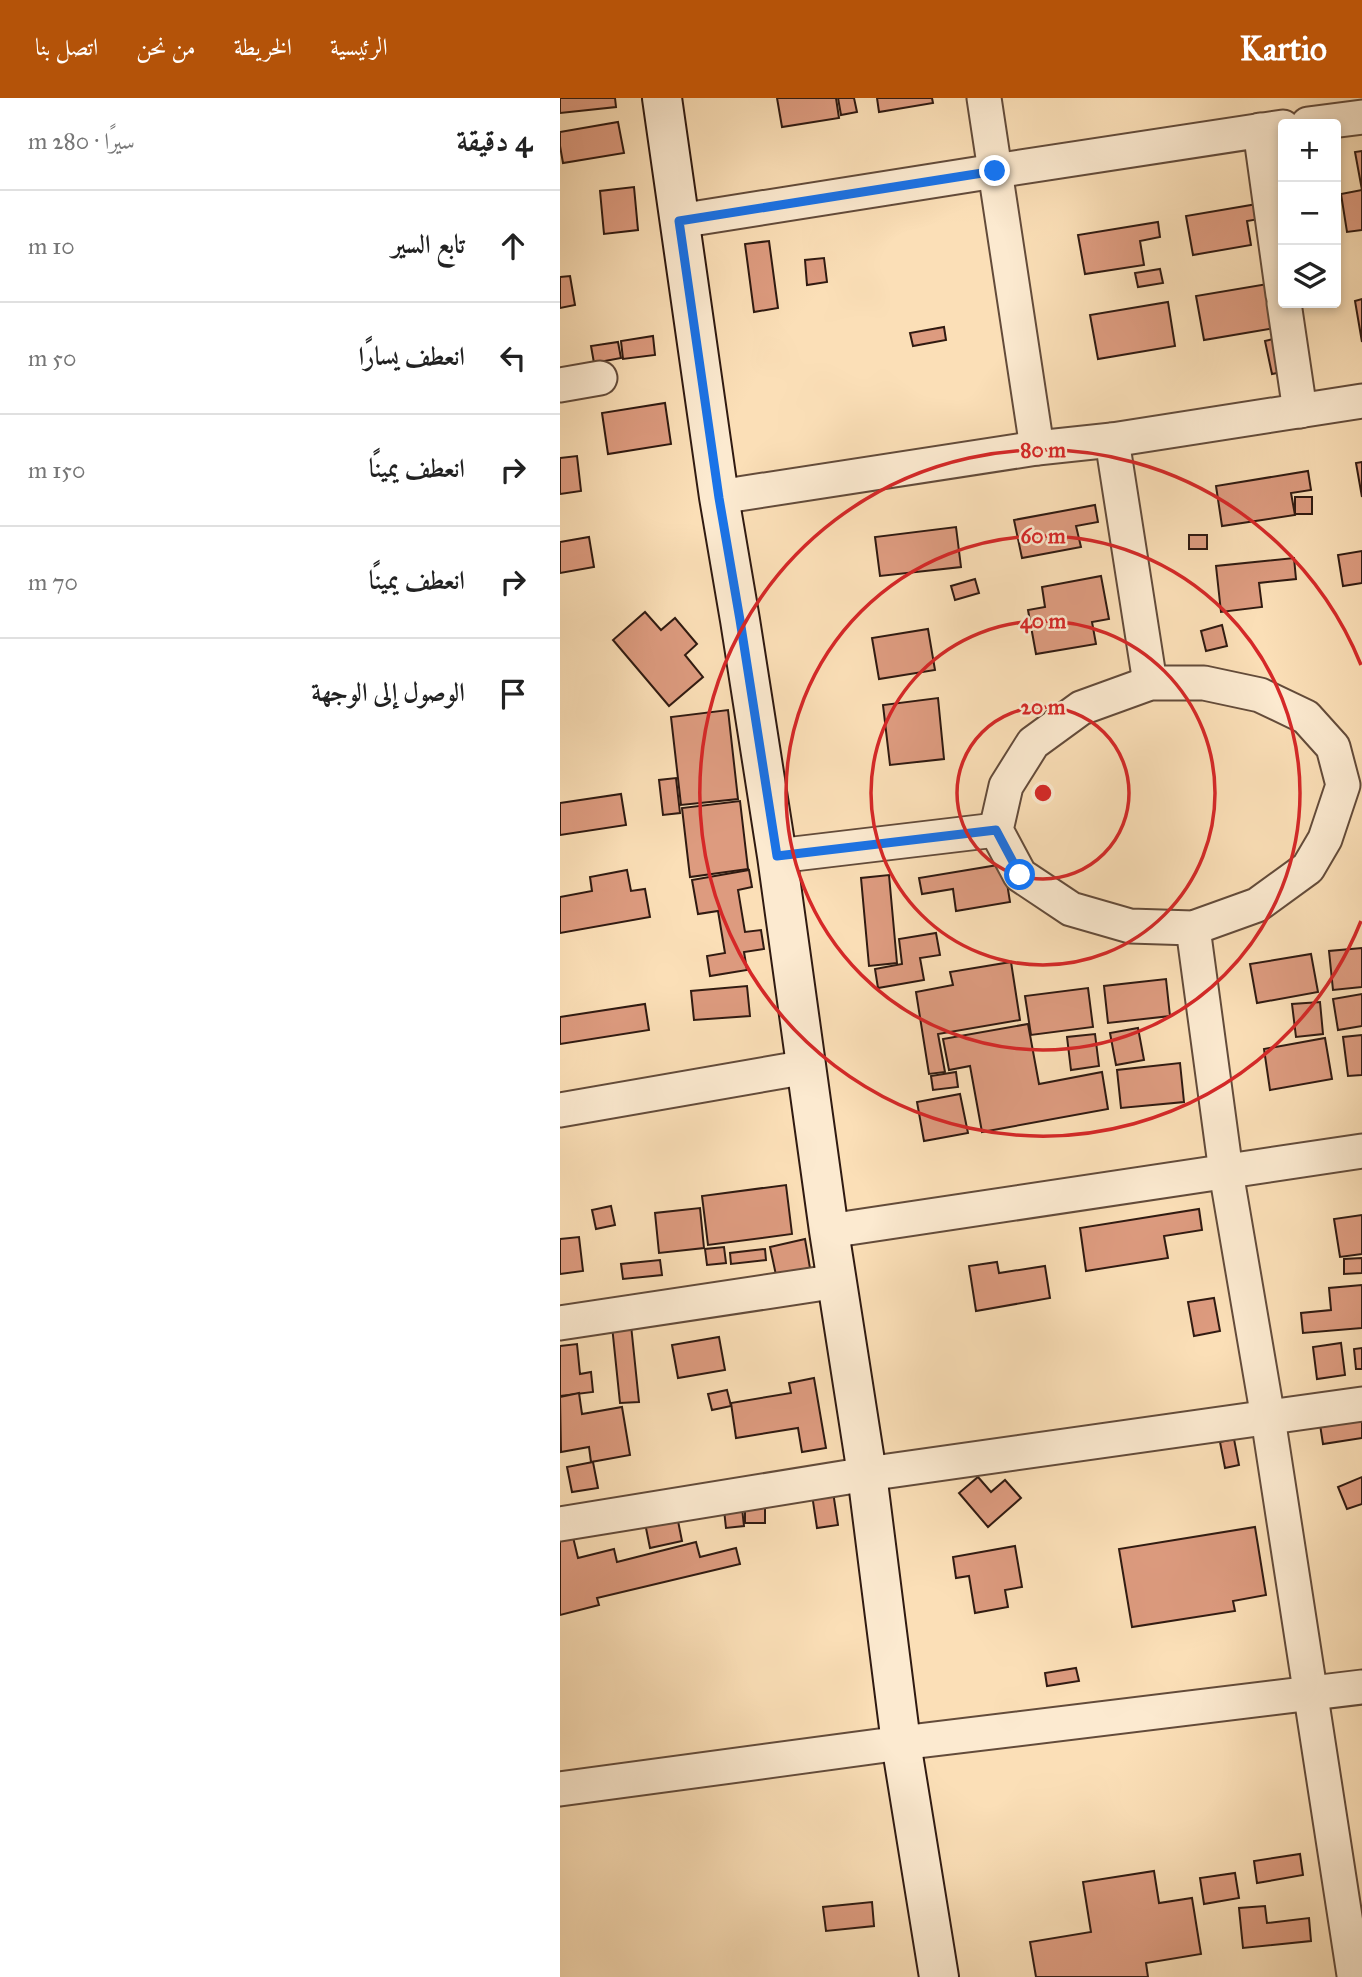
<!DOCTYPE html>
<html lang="ar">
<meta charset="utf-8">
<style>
body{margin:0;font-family:"IM FELL Great Primer",Amiri,serif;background:#f2f2f2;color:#222;direction:rtl}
.controls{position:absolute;right:21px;top:21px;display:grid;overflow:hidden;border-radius:7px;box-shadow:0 4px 10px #0003}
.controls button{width:63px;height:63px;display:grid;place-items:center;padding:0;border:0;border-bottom:2px solid #e0e0e0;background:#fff;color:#222;font:35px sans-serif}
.stop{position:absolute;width:21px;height:21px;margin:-16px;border:5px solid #1a73e8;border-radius:50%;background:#fff}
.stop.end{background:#1a73e8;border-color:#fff;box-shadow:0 2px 7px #0008}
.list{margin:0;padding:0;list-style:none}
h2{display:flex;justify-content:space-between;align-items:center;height:91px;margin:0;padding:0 28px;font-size:30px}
h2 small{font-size:23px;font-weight:400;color:#767676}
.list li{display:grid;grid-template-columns:46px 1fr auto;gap:21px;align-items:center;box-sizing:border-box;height:112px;padding:0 28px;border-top:2px solid #e0e0e0}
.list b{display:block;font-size:26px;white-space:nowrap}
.list em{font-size:23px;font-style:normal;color:#767676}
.icon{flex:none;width:38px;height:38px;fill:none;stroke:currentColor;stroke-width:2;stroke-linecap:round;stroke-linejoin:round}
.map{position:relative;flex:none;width:802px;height:1879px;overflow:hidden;direction:ltr}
header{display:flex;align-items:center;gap:42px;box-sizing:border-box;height:98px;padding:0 35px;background:#b45309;color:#fff}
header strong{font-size:33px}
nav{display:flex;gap:38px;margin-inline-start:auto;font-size:24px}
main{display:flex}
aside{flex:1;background:#fff}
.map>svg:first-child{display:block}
</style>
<header>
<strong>Kartio</strong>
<nav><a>الرئيسية</a><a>الخريطة</a><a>من نحن</a><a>اتصل بنا</a></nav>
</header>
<main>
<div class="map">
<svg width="802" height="1879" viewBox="0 0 802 1879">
<rect width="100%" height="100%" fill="#fbdfb7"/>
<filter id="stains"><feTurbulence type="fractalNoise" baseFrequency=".00286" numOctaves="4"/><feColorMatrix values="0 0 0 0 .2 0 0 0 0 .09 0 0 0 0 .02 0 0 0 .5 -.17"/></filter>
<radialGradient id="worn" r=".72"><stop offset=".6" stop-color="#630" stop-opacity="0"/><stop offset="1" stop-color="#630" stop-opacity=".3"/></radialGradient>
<g fill="#dd9b7f" stroke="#301a11" stroke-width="2">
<polygon points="0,0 55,0 56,9 0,15"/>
<polygon points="217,0 276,0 279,20 222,29"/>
<polygon points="278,0 294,0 297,14 281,17"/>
<polygon points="317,0 372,0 373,5 319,14"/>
<polygon points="58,24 64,55 3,65 0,48 0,34"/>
<polygon points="802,53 802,132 787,134 781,96 802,92 795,54"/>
<polygon points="74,89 78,132 44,136 40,93"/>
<polygon points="703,105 705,120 687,123 691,147 633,157 626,118"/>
<polygon points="598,124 600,139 580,143 584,167 525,176 518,137"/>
<polygon points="209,143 218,210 194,214 185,146"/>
<polygon points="264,160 267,184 247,187 245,162"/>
<polygon points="600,171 603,185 578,189 575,175"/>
<polygon points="10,178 15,207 0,210 0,179"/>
<polygon points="713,185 721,229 644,242 636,198"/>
<polygon points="802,201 802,244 795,203"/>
<polygon points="608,204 615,248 538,261 530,217"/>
<polygon points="384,229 386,242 353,248 350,235"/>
<polygon points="93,238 95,257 63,261 61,243"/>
<polygon points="721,239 727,273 712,276 705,243"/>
<polygon points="58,244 61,260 34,265 31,248"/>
<polygon points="105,305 111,346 48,356 42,315"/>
<polygon points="17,358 21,393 0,396 0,360"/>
<polygon points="802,364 802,399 796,365"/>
<polygon points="748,373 751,392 731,395 735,417 662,428 656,388"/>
<rect x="735" y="399" width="17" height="17"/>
<polygon points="535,407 538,424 516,428 521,449 462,460 454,422"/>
<polygon points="396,429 401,469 320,478 315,439"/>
<rect x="629" y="437" width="18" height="14"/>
<polygon points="29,439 34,469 0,475 0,444"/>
<polygon points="802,453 802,485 783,488 778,457"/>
<polygon points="734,460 736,481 699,485 702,509 661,514 656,468"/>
<polygon points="541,478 549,521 532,524 536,546 476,556 468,512 485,509 482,489"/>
<polygon points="415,481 419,495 395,502 391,488"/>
<polygon points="85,514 101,532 115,520 137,546 125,557 143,579 109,608 53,542"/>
<polygon points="662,527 667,548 646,553 641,533"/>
<polygon points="368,531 375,572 319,581 312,540"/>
<polygon points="378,600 384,661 330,667 323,607"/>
<polygon points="168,612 178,701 121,707 111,619"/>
<polygon points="116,680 120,715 103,717 99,682"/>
<polygon points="61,696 66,727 0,737 0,705"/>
<polygon points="180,703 188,771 130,779 122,710"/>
<polygon points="444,766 450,804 396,813 393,791 362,796 359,780"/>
<polygon points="67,772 71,793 85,791 90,819 0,835 0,799 32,793 30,779"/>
<polygon points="189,772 192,789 178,792 185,834 201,832 204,851 184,854 187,872 150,878 147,858 165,855 158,813 138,816 132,782"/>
<polygon points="329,777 337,865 309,868 301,780"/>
<polygon points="376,835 380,857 360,860 364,882 318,890 315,871 342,866 339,841"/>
<polygon points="802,850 802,889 773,892 769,853"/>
<polygon points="751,856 758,894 697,905 690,866"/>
<polygon points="451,864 460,922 378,936 385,974 369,976 356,894 393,887 390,874"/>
<polygon points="606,881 610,918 548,925 544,888"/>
<polygon points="187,888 190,918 134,922 131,893"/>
<polygon points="528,890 533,929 471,937 465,898"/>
<polygon points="802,896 802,928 778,932 773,901"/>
<polygon points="760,904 763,936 736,939 732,906"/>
<polygon points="85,906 89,932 0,946 0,919"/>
<polygon points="468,926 479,986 542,974 548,1011 422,1034 410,968 389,972 383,941"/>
<polygon points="578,930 584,962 556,967 550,935"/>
<polygon points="535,936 539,968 511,972 507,939"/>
<polygon points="802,937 802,977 788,978 783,939"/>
<polygon points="765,940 772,981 710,992 704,951"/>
<polygon points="620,965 624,1004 561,1010 557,972"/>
<polygon points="396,974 398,989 373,992 371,978"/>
<polygon points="400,996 408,1035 364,1043 357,1004"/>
<polygon points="226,1087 232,1136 148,1147 142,1098"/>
<polygon points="51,1108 55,1127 36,1131 32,1112"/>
<polygon points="140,1110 144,1150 99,1155 95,1115"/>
<polygon points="639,1111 642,1132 604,1138 608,1160 526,1173 520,1130"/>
<polygon points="802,1117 802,1156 780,1159 774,1121"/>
<polygon points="19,1139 23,1173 0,1176 0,1141"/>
<polygon points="245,1141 250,1170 216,1177 210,1149"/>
<polygon points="164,1149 166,1165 147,1167 145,1151"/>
<polygon points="205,1151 206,1162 171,1166 170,1155"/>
<polygon points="802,1160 802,1175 784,1176 784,1161"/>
<polygon points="100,1162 102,1177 63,1181 61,1166"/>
<polygon points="437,1164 439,1175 485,1168 490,1200 416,1213 409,1168"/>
<polygon points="802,1187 802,1230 743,1235 741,1215 771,1212 769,1190"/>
<polygon points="654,1200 660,1233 634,1238 628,1204"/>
<polygon points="71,1227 79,1304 60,1305 52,1228"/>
<polygon points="159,1239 165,1272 118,1280 112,1247"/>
<polygon points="781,1245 785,1277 757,1281 753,1249"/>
<polygon points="17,1246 20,1276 31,1274 33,1294 0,1298 0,1248"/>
<polygon points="802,1250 802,1271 796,1271 794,1251"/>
<polygon points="254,1280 266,1350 242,1354 238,1330 176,1340 171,1305 231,1295 229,1285"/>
<polygon points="167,1292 171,1308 152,1312 148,1296"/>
<polygon points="19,1295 22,1316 62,1309 70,1357 31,1364 29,1349 1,1354 0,1299"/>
<polygon points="802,1313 802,1340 763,1346 759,1320"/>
<polygon points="674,1341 679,1367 665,1370 660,1344"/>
<polygon points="33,1364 38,1390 12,1394 7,1369"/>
<polygon points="418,1379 431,1394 445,1382 461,1400 428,1429 399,1395"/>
<polygon points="802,1379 802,1406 787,1411 778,1389"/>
<polygon points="272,1387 278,1427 257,1430 251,1390"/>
<polygon points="205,1406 205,1425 185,1425 185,1407"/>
<polygon points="182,1410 184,1428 166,1430 164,1412"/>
<polygon points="117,1418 122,1443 90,1450 85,1425"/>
<polygon points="695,1429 706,1497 673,1503 675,1513 572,1529 559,1451"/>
<polygon points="12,1435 18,1460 54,1451 57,1464 136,1444 140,1459 176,1450 180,1466 37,1500 39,1507 0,1517 0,1438"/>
<polygon points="455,1448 462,1489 445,1492 448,1509 415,1515 409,1478 396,1480 393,1459"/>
<polygon points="516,1570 519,1583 487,1588 485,1575"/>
<polygon points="740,1756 743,1777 697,1785 694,1763"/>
<polygon points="594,1773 599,1805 632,1800 641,1856 586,1865 588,1879 476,1879 470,1844 531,1834 523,1784"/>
<polygon points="675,1775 679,1800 644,1806 640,1780"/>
<polygon points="312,1804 314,1828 266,1833 263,1809"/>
<polygon points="705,1808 707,1825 749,1820 751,1843 683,1850 679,1810"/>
</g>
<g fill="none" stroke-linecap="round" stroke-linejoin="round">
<defs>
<g id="street">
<polyline points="424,0 477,350"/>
<polyline points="748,26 802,19"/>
<polyline points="700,32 723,197"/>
<polyline points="119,123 435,73 723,29"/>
<polyline points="724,205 740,313"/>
<polyline points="0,287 40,280"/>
<polyline points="552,342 590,585"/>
<polyline points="159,399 477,350 552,342 802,303"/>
<polygon points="590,585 644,585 700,597 746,619 773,649 783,687 765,741 748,770 697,807 633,830 570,828 511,811 460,777 436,732 446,688 473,645 521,610"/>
<polyline points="217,758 436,732"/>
<polyline points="633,830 666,1074 708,1320 794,1877"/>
<polyline points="0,1012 247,969"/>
<polyline points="269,1133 802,1053"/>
<polyline points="0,1225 278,1183"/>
<polyline points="0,1426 307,1376 802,1306"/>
<polyline points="0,1691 341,1645 802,1589"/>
</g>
<polyline id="secondary" points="102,0 159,399 180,522 217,758 269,1133 307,1376 341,1645 379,1879"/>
</defs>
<use href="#street" stroke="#634b3a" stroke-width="37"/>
<use href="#secondary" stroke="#301a11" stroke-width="42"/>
<use href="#street" stroke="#fcead0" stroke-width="33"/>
<use href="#secondary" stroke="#fcead0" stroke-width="38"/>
</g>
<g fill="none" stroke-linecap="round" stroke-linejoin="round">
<polyline stroke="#1a73e8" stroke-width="9" points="435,73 119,123 159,400 180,522 217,758 436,732 460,777"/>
</g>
<g fill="none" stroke="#d62828" stroke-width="3.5">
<circle cx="483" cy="695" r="86"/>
<circle cx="483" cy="695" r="172"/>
<circle cx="483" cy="695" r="257"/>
<path d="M801 823A343 343 0 1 1 801 567"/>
</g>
<circle cx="483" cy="695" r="10" fill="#d62828" stroke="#fcead0" stroke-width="3.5"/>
<g font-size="21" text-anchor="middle" font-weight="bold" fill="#d62828" stroke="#fcead0" stroke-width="5" stroke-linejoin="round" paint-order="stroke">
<text x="483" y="359">80 m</text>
<text x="483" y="445">60 m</text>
<text x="483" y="530">40 m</text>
<text x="483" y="616">20 m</text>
</g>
<rect width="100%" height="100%" filter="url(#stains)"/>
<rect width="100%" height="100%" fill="url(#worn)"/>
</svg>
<div class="controls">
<button>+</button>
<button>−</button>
<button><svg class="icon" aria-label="layers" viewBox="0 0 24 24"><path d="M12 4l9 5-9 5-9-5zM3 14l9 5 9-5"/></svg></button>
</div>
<div class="stop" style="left:460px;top:777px"></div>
<div class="stop end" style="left:435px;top:73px"></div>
</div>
<aside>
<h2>4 دقيقة<small>سيرًا · 280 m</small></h2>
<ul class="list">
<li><svg class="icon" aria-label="ahead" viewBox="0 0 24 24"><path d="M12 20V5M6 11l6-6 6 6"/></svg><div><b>تابع السير</b></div><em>10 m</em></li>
<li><svg class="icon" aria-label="left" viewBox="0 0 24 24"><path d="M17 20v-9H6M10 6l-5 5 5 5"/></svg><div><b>انعطف يسارًا</b></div><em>50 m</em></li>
<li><svg class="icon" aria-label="right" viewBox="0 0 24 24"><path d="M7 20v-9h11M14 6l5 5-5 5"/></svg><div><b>انعطف يمينًا</b></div><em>150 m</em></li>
<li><svg class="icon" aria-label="right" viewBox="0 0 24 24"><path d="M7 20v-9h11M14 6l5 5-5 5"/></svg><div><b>انعطف يمينًا</b></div><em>70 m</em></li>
<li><svg class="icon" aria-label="arrive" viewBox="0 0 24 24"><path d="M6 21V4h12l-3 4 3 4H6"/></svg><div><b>الوصول إلى الوجهة</b></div></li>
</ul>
</aside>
</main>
